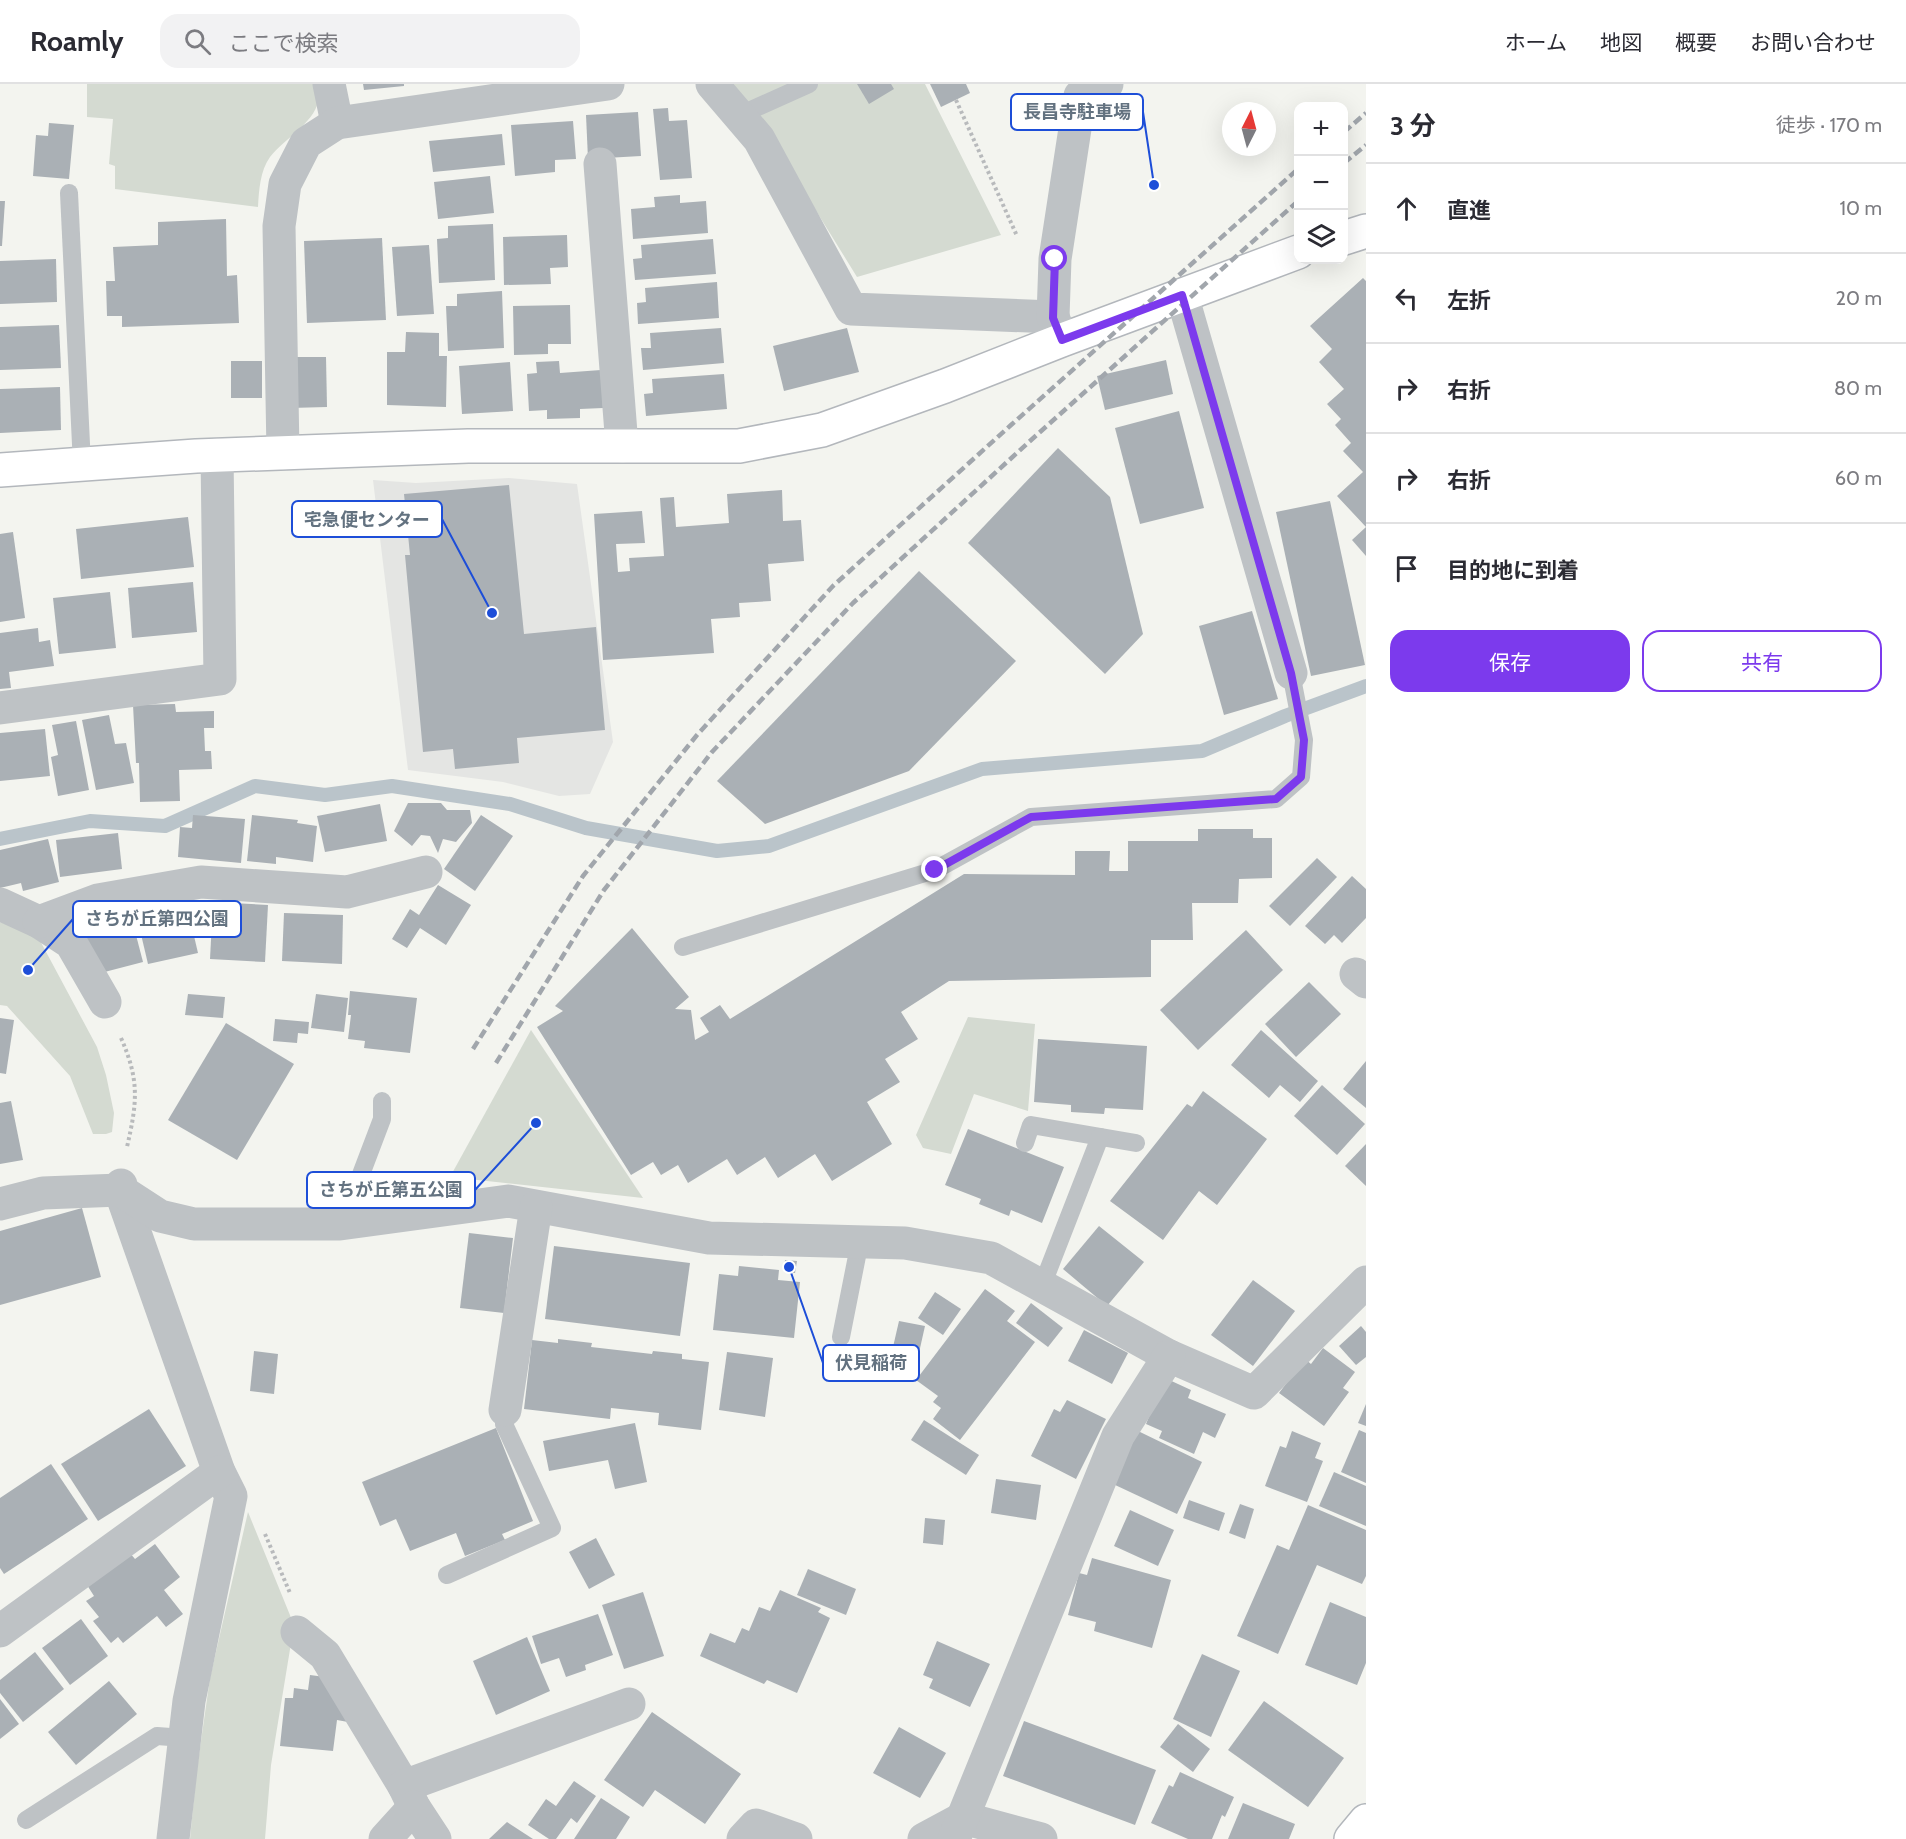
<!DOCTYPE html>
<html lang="ja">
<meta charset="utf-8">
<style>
body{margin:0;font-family:Cabin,"Noto Sans JP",sans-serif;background:#f2f2f3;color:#2b2b33}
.controls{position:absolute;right:18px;top:18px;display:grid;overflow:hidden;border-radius:12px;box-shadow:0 6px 24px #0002}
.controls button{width:54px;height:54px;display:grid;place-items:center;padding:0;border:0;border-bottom:2px solid #e1e1e2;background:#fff;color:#2b2b33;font:30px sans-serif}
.compass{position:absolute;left:1222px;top:18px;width:54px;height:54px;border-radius:50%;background:#fff;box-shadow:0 6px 24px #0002;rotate:6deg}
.stop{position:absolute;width:18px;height:18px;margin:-14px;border:4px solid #7c3aed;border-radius:50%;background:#fff}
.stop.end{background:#7c3aed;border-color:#fff;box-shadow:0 2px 6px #0008}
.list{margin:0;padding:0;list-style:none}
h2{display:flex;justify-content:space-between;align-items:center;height:78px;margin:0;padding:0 24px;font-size:26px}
h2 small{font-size:20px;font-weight:400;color:#7c7c81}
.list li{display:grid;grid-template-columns:39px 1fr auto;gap:18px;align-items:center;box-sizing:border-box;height:90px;padding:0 24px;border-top:2px solid #e1e1e2}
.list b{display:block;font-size:22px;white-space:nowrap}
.list em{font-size:20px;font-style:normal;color:#7c7c81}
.actions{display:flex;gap:12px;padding:18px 24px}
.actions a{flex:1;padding:14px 0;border:2px solid #7c3aed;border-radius:18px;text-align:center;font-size:21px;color:#7c3aed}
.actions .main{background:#7c3aed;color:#fff}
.icon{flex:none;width:33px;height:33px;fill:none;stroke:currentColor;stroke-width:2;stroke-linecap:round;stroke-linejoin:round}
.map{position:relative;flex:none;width:1366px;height:1755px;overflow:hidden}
header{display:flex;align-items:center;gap:36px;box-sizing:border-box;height:84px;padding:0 30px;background:#fff;border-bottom:2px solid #e1e1e2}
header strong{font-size:28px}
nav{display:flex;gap:33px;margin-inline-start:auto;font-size:21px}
.search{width:420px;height:54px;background:#f2f2f3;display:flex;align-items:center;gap:15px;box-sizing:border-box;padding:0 21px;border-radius:18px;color:#7c7c81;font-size:22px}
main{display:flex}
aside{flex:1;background:#fff}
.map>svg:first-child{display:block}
</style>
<header>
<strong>Roamly</strong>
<div class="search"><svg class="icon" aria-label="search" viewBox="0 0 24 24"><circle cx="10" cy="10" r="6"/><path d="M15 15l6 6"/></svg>ここで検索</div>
<nav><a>ホーム</a><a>地図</a><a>概要</a><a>お問い合わせ</a></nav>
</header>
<main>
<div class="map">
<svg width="1366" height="1755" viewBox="0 0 1366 1755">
<rect width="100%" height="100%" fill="#f3f4ef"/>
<polygon fill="#e4e5e3" points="509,394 577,400 613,658 590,710 559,712 503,698 408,686 373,396 416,399"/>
<g fill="#d4dad1">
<path d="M87 0H316C330 31 286 52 270 73 260 87 259 106 258 123L115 105V82L109 80 113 35 87 33Z"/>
<polygon points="729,0 925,0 1001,151 857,193 760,36"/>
<polygon points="0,838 37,851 97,963 106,991 114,1029 112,1048 106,1050 93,1050 70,992 7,922 0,921"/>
<polygon points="968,933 1035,940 1028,1027 974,1010 951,1070 923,1064 916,1051"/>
<polygon points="531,946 643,1114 450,1093"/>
<polygon points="248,1428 294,1541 271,1681 265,1755 190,1755 196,1692 210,1594"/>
</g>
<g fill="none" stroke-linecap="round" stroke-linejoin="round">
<polyline stroke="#bac4ca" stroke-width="14" points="0,755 90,737 165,742 255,702 325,711 392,702 510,720 586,744 717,767 769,762 982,685 1202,667 1285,632 1366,602"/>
</g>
<g fill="#aab0b5">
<polygon points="363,0 404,0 404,2 364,6"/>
<polygon points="857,0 891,0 894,5 869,20"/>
<polygon points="930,0 966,0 970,9 941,23"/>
<polygon points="668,24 669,37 687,36 692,94 660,96 653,25"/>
<polygon points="638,28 641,72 588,75 586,31"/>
<polygon points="573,37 576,75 555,76 555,88 515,92 511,41"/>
<polygon points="49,39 74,41 69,95 33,92 36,51 48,52"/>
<polygon points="502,50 505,81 433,88 429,57"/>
<polygon points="490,92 494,129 438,135 434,98"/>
<polygon points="680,111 680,119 706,117 708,149 633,155 631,125 655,123 654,113"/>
<polygon points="0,117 5,117 2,162 0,162"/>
<polygon points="226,135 227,192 237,191 239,239 122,243 122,232 107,232 106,197 115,197 113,163 158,161 158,138"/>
<polygon points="493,140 495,196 439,199 437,155 448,154 448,142"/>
<polygon points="567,151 568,183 550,184 551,200 504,201 503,153"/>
<polygon points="382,154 386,236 307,239 304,157"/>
<polygon points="713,155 716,190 635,196 633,175 642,174 641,161"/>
<polygon points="429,161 434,230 397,232 392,163"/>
<polygon points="56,175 57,218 0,220 0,177"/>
<polygon points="1363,194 1366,197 1366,443 1337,412 1363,388 1343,367 1351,359 1335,341 1341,335 1327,320 1344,305 1319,278 1332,265 1310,242"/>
<polygon points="717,198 719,234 638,240 637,219 646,218 645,204"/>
<polygon points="502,207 504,264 448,267 446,222 457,222 457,210"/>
<polygon points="570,221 571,260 548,260 548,270 514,271 513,222"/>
<polygon points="59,241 61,284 0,286 0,243"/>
<polygon points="721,244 724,279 643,286 641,264 651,264 650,249"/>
<polygon points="847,244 859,288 784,307 773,262"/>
<polygon points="406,248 439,249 439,272 447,272 446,323 387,321 387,268 405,268"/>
<polygon points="288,273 326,273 327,323 290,324"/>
<polygon points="1166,276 1173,310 1105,326 1097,292"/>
<rect x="231" y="277" width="31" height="37"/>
<polygon points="559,277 560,289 601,286 603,324 580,325 580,334 547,335 547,326 529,327 527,290 537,289 536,278"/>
<polygon points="510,278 513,327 462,330 459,282"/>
<polygon points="724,290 727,325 646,332 644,310 653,309 652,295"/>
<polygon points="60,303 61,346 0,349 0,305"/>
<polygon points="1179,327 1204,424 1140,440 1115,344"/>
<polygon points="1058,364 1110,413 1143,550 1105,590 968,459"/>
<polygon points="509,401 524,550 596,543 605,646 517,654 519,679 455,685 453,665 423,668 405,471 410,471 404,410"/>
<polygon points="782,406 783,437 801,436 804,477 768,480 771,517 739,519 740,533 711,535 714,569 603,576 594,430 642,427 645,459 616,460 618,488 630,487 629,474 664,472 660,414 674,413 676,443 729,439 727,410"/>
<polygon points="1330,417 1365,581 1311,592 1276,428"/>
<polygon points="188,433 194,483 81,495 76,445"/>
<polygon points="1366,443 1366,472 1352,456"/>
<polygon points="13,448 25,534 0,538 0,450"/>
<polygon points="919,487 1016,577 909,687 765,740 717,697"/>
<polygon points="193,498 197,548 132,554 128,504"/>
<polygon points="110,508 116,564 59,570 53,514"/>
<polygon points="1252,527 1278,615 1224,631 1199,542"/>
<polygon points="38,544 39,558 50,556 54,582 9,588 11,604 0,605 0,549"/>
<polygon points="175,620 176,628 214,627 214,644 204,644 205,667 211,667 212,685 179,686 180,717 140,718 139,679 136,679 133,621"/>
<polygon points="109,631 115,660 126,659 134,699 96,706 82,636"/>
<polygon points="76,637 89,706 58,712 51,673 58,671 52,641"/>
<polygon points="45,645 50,692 0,697 0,649"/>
<polygon points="408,719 441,719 447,726 470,726 472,739 456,758 443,755 438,769 430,752 421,751 412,762 394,747"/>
<polygon points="380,720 387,757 325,768 317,732"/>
<polygon points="193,731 245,735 241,779 178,773 180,743 192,744"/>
<polygon points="252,731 298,736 297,739 317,742 313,778 276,773 276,780 247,777"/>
<polygon points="481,731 513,752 475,807 444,785"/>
<polygon points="1198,745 1253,745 1253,754 1272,754 1272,794 1239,795 1238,819 1192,819 1193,856 1151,856 1151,893 949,897 901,928 918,955 885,975 900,998 867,1018 892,1060 832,1097 815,1070 778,1094 765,1073 737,1091 727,1075 688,1099 678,1081 661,1091 653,1078 631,1091 537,943 563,927 555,922 632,844 689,913 675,925 691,926 695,956 709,948 700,934 720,921 730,935 964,790 1075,791 1075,767 1110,767 1109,787 1128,787 1128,757 1198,757"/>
<polygon points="118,749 122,785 60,793 56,756"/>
<polygon points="48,755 59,798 23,807 21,799 0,804 0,766"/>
<polygon points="1317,774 1337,793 1290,842 1269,822"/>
<polygon points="1352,792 1366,805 1366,834 1342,859 1334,851 1325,860 1305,842"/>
<polygon points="438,801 471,821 446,861 420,844 407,864 392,855 410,825 419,831"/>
<polygon points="186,818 198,869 148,880 136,829"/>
<polygon points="213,818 268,821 265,878 210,875"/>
<polygon points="130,828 143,878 93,891 79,841"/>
<polygon points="284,829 343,831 342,880 282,877"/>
<polygon points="1246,846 1283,886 1198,966 1160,926"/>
<polygon points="1309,898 1341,930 1296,973 1265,940"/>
<polygon points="350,907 417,914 410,969 364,964 365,957 348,955 351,931 348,931"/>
<polygon points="188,910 225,913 223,934 185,931"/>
<polygon points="316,910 348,914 344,948 311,944"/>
<polygon points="0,934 14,936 6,990 0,989"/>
<polygon points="275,935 309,938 308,950 298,949 297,959 273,957"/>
<polygon points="226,939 294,980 237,1076 168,1036"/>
<polygon points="1261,946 1318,997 1300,1018 1280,1001 1269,1014 1231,981"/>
<polygon points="1038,955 1147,962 1143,1026 1105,1024 1104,1030 1071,1028 1071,1021 1034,1018"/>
<polygon points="1366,977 1366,1024 1343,1005"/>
<polygon points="1322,1001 1365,1040 1337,1071 1294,1032"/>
<polygon points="1203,1007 1267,1055 1217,1121 1199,1107 1163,1156 1110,1117 1187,1020 1192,1023"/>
<polygon points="11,1017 23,1076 0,1080 0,1019"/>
<polygon points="968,1045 1064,1083 1042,1139 1011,1126 1009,1132 979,1120 981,1115 945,1101"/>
<polygon points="1366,1060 1366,1102 1345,1082"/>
<polygon points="82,1124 101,1193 0,1221 0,1147"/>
<polygon points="1099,1142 1144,1178 1107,1222 1063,1185"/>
<polygon points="469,1149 513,1154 504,1229 460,1224"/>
<polygon points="554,1162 690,1179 680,1252 545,1235"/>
<polygon points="785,1176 797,1177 795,1189 784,1188"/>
<polygon points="739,1182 779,1186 778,1196 800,1198 794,1254 713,1246 719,1190 738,1192"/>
<polygon points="1253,1196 1295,1227 1253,1282 1211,1251"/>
<polygon points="985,1205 1015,1227 1007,1237 1035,1258 960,1356 933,1335 941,1324 933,1318 938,1312 916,1296"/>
<polygon points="935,1208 961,1225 943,1251 918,1234"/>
<polygon points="1031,1219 1063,1244 1048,1263 1016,1239"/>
<polygon points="899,1237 925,1242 916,1282 890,1276"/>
<polygon points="1361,1242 1366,1248 1366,1273 1356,1281 1339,1262"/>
<polygon points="1084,1246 1128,1269 1112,1300 1068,1277"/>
<polygon points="558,1255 592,1259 591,1263 652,1270 653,1267 682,1270 682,1275 709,1278 701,1346 658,1341 659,1329 611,1324 610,1335 524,1325 532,1256 558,1259"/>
<polygon points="1323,1264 1355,1288 1343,1304 1349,1308 1324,1342 1279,1309 1305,1275 1311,1280"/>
<polygon points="254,1267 278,1270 274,1310 250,1307"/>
<polygon points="727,1268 773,1274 765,1333 719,1326"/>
<polygon points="1165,1294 1191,1306 1188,1314 1226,1330 1215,1354 1203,1348 1194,1370 1159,1354 1162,1347 1146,1340"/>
<polygon points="1067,1316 1106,1335 1076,1395 1031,1372 1054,1325 1060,1328"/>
<polygon points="1366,1320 1366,1342 1358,1339"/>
<polygon points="149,1325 186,1382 98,1437 61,1380"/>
<polygon points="924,1336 979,1371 966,1391 911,1356"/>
<polygon points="635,1339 647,1398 615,1405 608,1376 549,1387 543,1357"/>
<polygon points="496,1344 533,1437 502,1450 505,1456 465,1472 456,1449 410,1467 396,1435 380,1442 362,1398"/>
<polygon points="1359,1346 1366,1349 1366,1399 1341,1388"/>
<polygon points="1138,1347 1202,1378 1177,1430 1113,1400"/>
<polygon points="1292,1347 1321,1359 1315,1374 1323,1377 1307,1418 1265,1402 1280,1362 1286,1364"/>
<polygon points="51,1380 88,1435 4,1490 0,1484 0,1414"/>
<polygon points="1334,1388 1366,1402 1366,1442 1319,1422"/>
<polygon points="996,1395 1041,1401 1036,1436 991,1429"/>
<polygon points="1189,1416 1225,1429 1219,1447 1183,1434"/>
<polygon points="1240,1420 1254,1425 1245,1455 1229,1449"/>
<polygon points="1308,1421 1366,1446 1366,1492 1362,1500 1317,1481 1278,1570 1237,1552 1277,1461 1289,1466"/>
<polygon points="1130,1426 1174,1446 1158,1482 1114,1462"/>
<polygon points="925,1434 945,1436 943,1461 923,1459"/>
<polygon points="596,1454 615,1491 589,1505 569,1468"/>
<polygon points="155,1460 180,1493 164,1506 183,1530 166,1543 157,1532 123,1559 118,1553 111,1559 93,1537 99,1533 86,1517 94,1512 87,1501 129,1468 135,1475"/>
<polygon points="1092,1474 1171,1496 1152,1564 1094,1547 1096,1538 1068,1531 1079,1489 1087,1491"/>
<polygon points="808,1485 856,1505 846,1531 797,1511"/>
<polygon points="780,1506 821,1524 818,1528 830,1534 797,1609 767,1596 764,1600 700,1572 710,1549 735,1559 742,1544 749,1547 759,1523 770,1527"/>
<polygon points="643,1508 664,1572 624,1585 602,1521"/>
<polygon points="1330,1518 1366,1533 1366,1579 1357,1601 1305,1581"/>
<polygon points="598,1530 613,1571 585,1581 586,1586 566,1593 559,1574 541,1580 532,1552"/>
<polygon points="81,1535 108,1572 70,1601 42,1564"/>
<polygon points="527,1553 550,1607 496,1631 473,1577"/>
<polygon points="937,1557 990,1580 970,1623 929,1604 933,1595 923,1591"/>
<polygon points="35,1568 64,1605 23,1638 0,1609 0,1596"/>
<polygon points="1202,1570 1240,1587 1211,1653 1173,1635"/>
<polygon points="310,1591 325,1593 348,1638 337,1636 333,1667 280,1662 285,1614 293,1614 294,1604 308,1606"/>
<polygon points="109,1597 137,1630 76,1681 48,1648"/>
<polygon points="0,1615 19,1640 0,1655"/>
<polygon points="1264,1617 1344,1674 1308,1723 1228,1666"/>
<polygon points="652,1628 741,1690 705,1740 655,1706 643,1723 604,1696"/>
<polygon points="1024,1637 1156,1686 1135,1741 1003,1692"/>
<polygon points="1178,1640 1210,1665 1193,1688 1160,1663"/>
<polygon points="899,1643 946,1669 920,1714 873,1689"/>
<polygon points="1180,1688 1234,1713 1225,1733 1222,1731 1212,1755 1188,1755 1151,1739 1169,1701 1173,1703"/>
<polygon points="574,1697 596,1712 577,1739 571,1734 556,1755 549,1755 528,1741 546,1715 556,1722"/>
<polygon points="601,1714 630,1733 616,1755 574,1755"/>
<polygon points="1243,1719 1295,1740 1289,1755 1228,1755"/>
<polygon points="507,1738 533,1755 489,1755"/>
</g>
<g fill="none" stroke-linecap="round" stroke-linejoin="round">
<defs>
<g id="secondary">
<polyline points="1344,154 1366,147"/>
<polyline points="0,386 196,372 468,362 739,362 822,346 945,302 1062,256 1298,168"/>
<polyline points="1351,1755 1366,1737"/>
</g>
</defs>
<use href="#secondary" stroke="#b3b7bc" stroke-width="36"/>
<g stroke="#b8babc" stroke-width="4" stroke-dasharray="3 3" stroke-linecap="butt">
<polyline points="956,16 1017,152"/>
<path d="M121 954C140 997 137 1019 127 1063"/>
<polyline points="265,1450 290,1509"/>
</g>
<g stroke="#bec2c5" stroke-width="18">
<polyline points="740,31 809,0"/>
<polyline points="69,109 82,381"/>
<polyline points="683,863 935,786 1031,733 1276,715 1301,693 1304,656 1291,589"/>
<polyline points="1025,1059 1031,1041 1136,1059"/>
<polyline points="375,1135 360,1093 382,1035 382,1017"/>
<polyline points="1042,1202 1100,1053"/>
<polyline points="841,1253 860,1157"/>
<polyline points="447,1491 552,1444 504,1340 505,1326"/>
<polyline points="26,1736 157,1652 184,1654"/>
</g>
<g stroke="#bec2c5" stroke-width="33">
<polyline points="329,0 337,39"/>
<polyline points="712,0 759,55 851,225 1053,233 1062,256"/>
<polyline points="600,80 622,362"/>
<polyline points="1182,211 1291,589"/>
<polyline points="1053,233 1055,175 1080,12 1107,0"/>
<polyline points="283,369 279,142 285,100 306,59 337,39 608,0"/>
<polyline points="0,624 220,595 217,371"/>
<polyline points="0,820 39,838 71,859 105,918"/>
<polyline points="39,838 98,816 201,798 347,808 426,788"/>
<polyline points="1356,890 1366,898"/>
<polyline points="121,1101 120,1106 219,1388 231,1412 189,1617 173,1755"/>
<polyline points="0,1120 43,1109 120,1106 160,1132 194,1140 340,1140 508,1117 709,1154 905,1159 991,1174 1169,1272 1254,1309 1366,1198"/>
<polyline points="505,1326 536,1123"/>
<polyline points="0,1547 219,1388"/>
<polyline points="297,1548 325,1571 404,1702 414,1723 435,1755"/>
<polyline points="404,1702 629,1620"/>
<polyline points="385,1755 414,1723"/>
<polyline points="743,1755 756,1741 796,1755"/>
<polyline points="924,1755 963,1734 1041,1755"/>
<polyline points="954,1755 1118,1352 1169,1272"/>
</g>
<use href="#secondary" stroke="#fff" stroke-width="33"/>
<g stroke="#a1a6ac" stroke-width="4.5" stroke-dasharray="9 4.5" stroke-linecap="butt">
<polyline points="1344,48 1366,29"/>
<polyline points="1344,79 1366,61"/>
<polyline points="473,965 583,792 697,651 833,502 1011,341 1298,85"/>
<polyline points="496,979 604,806 712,668 853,519 1030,357 1298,117"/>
</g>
</g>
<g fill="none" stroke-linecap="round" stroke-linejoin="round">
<polyline stroke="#7c3aed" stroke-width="8" points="935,786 1031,733 1276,715 1301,693 1304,656 1291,589 1182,211 1062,256 1053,234 1055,175"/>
</g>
<path fill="none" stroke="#1d4ed8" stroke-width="2" d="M1154 101L1143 28M492 529L442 435M28 886L73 835M536 1039L475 1106M789 1183L823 1279"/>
<g fill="#1d4ed8" stroke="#fff" stroke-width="2">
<circle cx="1154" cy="101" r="6"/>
<circle cx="492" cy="529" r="6"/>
<circle cx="28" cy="886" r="6"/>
<circle cx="536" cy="1039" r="6"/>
<circle cx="789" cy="1183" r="6"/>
</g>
<g fill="#fff" stroke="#1d4ed8" stroke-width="2">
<rect x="1011" y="10" width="132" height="36" rx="6"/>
<rect x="292" y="417" width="150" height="36" rx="6"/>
<rect x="73" y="817" width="168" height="36" rx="6"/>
<rect x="307" y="1088" width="168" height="36" rx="6"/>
<rect x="823" y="1261" width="96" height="36" rx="6"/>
</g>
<g font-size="18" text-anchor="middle" font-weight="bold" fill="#637280">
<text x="1077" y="34">長昌寺駐車場</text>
<text x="367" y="442">宅急便センター</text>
<text x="157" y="841">さちが丘第四公園</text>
<text x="391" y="1112">さちが丘第五公園</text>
<text x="871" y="1285">伏見稲荷</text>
</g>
</svg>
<div class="controls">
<button>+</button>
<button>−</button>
<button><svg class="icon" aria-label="layers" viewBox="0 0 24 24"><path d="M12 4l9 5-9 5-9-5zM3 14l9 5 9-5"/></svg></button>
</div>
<svg class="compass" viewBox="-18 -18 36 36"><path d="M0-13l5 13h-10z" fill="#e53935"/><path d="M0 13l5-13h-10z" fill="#7c7c81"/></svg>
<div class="stop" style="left:1055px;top:175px"></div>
<div class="stop end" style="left:935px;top:786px"></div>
</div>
<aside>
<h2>3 分<small>徒歩 · 170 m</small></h2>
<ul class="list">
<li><svg class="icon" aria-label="ahead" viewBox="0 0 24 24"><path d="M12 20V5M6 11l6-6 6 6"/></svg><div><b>直進</b></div><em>10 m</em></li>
<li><svg class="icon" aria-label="left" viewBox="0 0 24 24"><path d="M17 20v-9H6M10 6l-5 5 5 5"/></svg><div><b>左折</b></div><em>20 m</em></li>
<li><svg class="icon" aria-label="right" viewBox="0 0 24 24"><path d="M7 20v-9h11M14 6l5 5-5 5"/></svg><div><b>右折</b></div><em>80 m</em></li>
<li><svg class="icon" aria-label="right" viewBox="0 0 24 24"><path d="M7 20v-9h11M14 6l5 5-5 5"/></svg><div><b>右折</b></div><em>60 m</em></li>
<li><svg class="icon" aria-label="arrive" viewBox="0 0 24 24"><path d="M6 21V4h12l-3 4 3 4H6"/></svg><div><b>目的地に到着</b></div></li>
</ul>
<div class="actions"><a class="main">保存</a><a>共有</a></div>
</aside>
</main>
